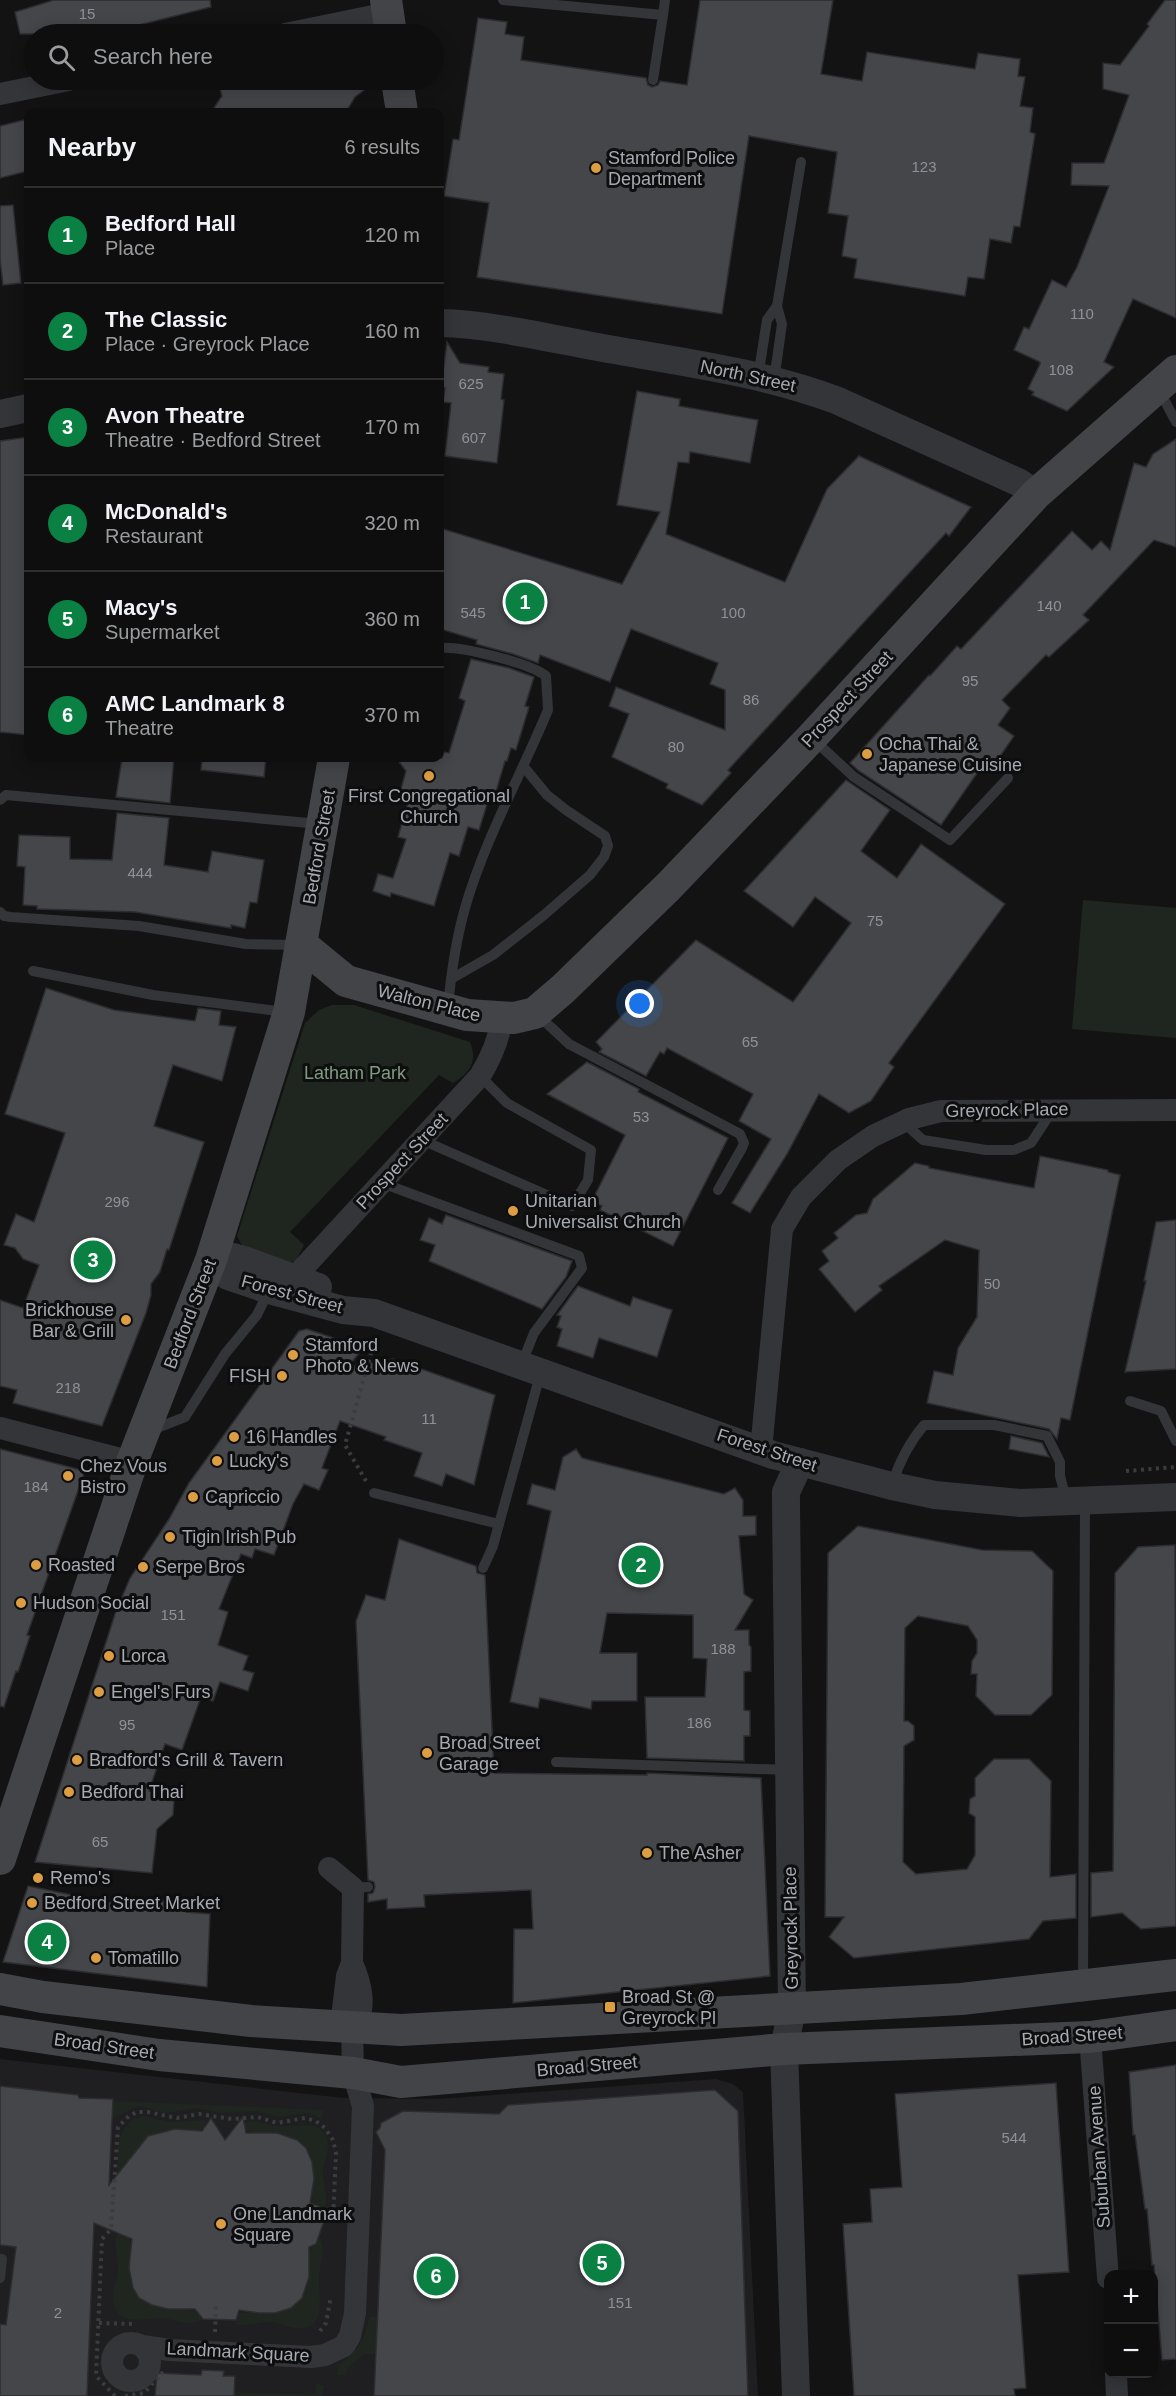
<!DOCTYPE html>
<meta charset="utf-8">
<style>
body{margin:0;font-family:Arial,sans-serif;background:#171718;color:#f1f3f6}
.controls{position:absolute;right:18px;bottom:18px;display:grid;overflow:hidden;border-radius:12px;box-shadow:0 3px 15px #0003}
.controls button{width:54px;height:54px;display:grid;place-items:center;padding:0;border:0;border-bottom:2px solid #2e2e2f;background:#0e0e0f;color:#f1f3f6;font:30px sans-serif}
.you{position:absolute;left:640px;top:1004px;width:21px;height:21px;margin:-15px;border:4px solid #fff;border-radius:50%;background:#1a73e8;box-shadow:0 0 0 9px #1a73e833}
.badge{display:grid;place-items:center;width:39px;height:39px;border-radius:50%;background:#0b8043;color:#fff;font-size:20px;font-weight:700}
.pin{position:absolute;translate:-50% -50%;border:3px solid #fff;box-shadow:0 2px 6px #0006}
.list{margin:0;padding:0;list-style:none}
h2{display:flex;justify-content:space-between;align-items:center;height:78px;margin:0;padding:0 24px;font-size:26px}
h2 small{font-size:20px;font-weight:400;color:#9b9c9e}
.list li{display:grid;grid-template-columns:39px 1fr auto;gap:18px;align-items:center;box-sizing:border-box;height:96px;padding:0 24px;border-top:2px solid #2e2e2f}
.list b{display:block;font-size:22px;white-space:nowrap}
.list p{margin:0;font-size:20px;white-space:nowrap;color:#9b9c9e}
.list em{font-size:20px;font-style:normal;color:#9b9c9e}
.icon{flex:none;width:33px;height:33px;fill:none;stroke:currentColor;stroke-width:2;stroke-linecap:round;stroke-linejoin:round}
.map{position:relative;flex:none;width:1176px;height:2396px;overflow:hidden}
.search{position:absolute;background:#0e0e0f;box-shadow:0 3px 15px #0003;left:24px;top:24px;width:420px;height:66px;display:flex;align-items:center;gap:15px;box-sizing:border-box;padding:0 21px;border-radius:33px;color:#9b9c9e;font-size:22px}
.panel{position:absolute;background:#0e0e0f;box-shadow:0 3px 15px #0003;left:24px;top:108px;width:420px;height:654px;border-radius:12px}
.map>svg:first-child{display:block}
</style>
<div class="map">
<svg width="1176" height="2396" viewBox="0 0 1176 2396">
<rect width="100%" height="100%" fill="#131314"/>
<polygon fill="#1f1f21" points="0,2059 343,2098 437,2099 716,2079 733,2084 743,2092 758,2396 0,2396"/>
<g fill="#1f2620">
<polygon points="1083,900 1176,908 1176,1038 1072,1029"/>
<path d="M332 1005H354L470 1042C478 1061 470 1073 453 1083L439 1075 290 1232 304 1245 296 1261 282 1265 245 1251 237 1236 305 1023 319 1010Z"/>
<polygon points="113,2101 324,2110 322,2119 308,2113 278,2117 256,2111 220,2113 196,2108 165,2113 139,2106 112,2118"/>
<path d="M143 2116 170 2122 204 2120 207 2124 200 2130H168L148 2136 139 2146 118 2196C119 2170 109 2123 143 2116Z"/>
<path d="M256 2121C265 2124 274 2127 284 2126 301 2126 327 2118 328 2147 328 2155 324 2162 323 2170 322 2183 329 2195 325 2207L313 2203C307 2173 325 2140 278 2134 267 2132 256 2136 246 2130L244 2123Z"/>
<path d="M118 2232 129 2238C135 2258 121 2284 142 2300 161 2314 189 2301 202 2318 191 2328 181 2321 168 2319 147 2316 114 2331 113 2296 113 2287 118 2278 118 2268 118 2256 112 2244 118 2232Z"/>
<path d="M319 2237C328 2252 319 2262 319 2278 318 2297 329 2330 295 2328 287 2327 280 2323 272 2322 259 2321 248 2328 235 2324L240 2313C250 2312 259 2314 269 2313 311 2311 305 2280 310 2250L316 2244Z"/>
<path d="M369 2317H378L376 2354H363L347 2369 346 2375H337L338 2366C356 2353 366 2340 369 2317Z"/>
<polygon points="316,2384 324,2385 323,2396 234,2396 234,2392 315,2395"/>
</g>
<g fill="#454649" stroke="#2d2d30" stroke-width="1.5">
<polygon points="54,0 210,0 211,7 107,33 106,29 86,34 20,34 15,12"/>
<polygon points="700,0 833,0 821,74 862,81 867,52 975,69 978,53 1020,59 1018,76 1025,77 1020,106 1033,108 1030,132 1035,134 1020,227 1014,226 1011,243 990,239 984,279 968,277 965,296 854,278 857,259 842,256 848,216 828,213 837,152 749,136 722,314 477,277 489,203 444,196 453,139 459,140 478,18 507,22 505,34 524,37 521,60 646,78 648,85 652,87 658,85 660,81 687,85"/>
<polygon points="1165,0 1176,0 1176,318 1133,299 1104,362 1114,367 1067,411 1032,395 1034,392 1028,389 1040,364 1040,362 1014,350 1024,327 1029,329 1052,280 1066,287 1077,267 1109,186 1071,185 1072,163 1104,163 1129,95 1103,89 1103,63 1120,65 1149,26 1147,24"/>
<polygon points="280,80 348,80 371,85 355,97 346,112 211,112 222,96 220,89 247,82 249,87"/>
<polygon points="28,119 28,171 0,178 0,126"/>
<polygon points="13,205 21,283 3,285 0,259 0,206"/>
<polygon points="447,342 460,363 489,367 488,372 504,374 501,399 504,400 497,463 445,456 451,403 443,402 445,388 441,387"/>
<polygon points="637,391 680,399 679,406 758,420 750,463 690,452 689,463 678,462 666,534 785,582 827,489 859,456 971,507 949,536 946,533 728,770 731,773 702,805 666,788 668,784 612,757 629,714 609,706 616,687 725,730 725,690 710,684 718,663 631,629 610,682 540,655 538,663 513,654 476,644 477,640 440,629 440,528 622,584 660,512 617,505"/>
<polygon points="28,437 28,735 0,732 0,441"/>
<polygon points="1176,439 1176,547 1154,540 1083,615 1089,620 1049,657 1046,655 1002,700 1010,708 998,725 1014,736 990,771 982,766 941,825 859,771 850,763 929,675 930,676 957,646 961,649 1072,531 1092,550 1101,541 1110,550 1134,463 1146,467 1153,454"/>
<polygon points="471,659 509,668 534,677 525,706 529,707 516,750 511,748 507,761 505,761 495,795 489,798 479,830 468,827 459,856 450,853 434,906 391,893 390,897 373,891 378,874 393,878 406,839 398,837 411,792 401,789 406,771 396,758 442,758 444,752 449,753 465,701 459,698"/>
<polygon points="122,758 174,758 170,803 116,797"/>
<polygon points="202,758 266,758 264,777 201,770"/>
<polygon points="846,780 890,810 861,851 897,878 921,844 1005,904 889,1063 894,1067 871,1101 849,1113 819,1094 787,1154 750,1213 732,1203 771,1139 739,1121 753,1094 667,1048 664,1054 660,1052 646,1076 599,1052 602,1049 596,1042 696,940 793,1002 851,923 815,897 793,927 744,891"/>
<polygon points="117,813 169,818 164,865 208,872 212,851 264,860 257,903 250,902 245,928 231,925 231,928 135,912 37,909 37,906 23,905 25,867 17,866 19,835 70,837 70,859 112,860"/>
<polygon points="46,988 114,1010 195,1021 198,1008 221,1011 219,1025 236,1027 222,1081 173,1065 154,1126 204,1142 169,1250 167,1249 160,1272 151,1284 151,1295 146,1313 102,1426 13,1403 17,1390 0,1386 0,1300 23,1308 39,1265 23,1259 15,1248 4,1245 16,1214 34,1222 65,1133 5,1114"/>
<polygon points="587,1062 639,1089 638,1092 728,1138 673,1246 600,1210 602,1206 592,1201 625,1135 547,1094"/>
<polygon points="1040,1156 1108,1170 1108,1172 1120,1175 1070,1420 1061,1418 1057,1439 1049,1429 927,1403 934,1371 953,1375 958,1348 977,1317 979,1250 945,1240 879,1286 882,1290 855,1312 819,1269 829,1261 822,1251 838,1238 834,1233 856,1215 867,1213 873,1199 915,1163 929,1166 929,1168 1034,1188"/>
<polygon points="446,1215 572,1261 566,1277 542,1309 429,1261 435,1245 420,1240 429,1218 442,1224"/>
<polygon points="1176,1220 1176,1369 1125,1372 1146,1281 1144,1281 1156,1222"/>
<polygon points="578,1286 630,1306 633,1297 672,1310 657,1357 599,1338 593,1358 557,1346 562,1329 557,1327 561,1316 557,1315"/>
<polygon points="307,1329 363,1348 348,1367 393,1359 495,1395 474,1485 446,1474 442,1486 414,1476 422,1453 384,1440 386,1437 340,1421 322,1468 328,1470 319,1490 304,1484 293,1504 274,1555 255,1549 252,1558 241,1554 219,1609 228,1612 218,1645 248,1656 243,1670 254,1673 248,1691 220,1682 213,1701 201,1697 182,1750 165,1744 149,1791 161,1792 159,1799 174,1801 173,1815 157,1829 152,1873 35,1862 116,1611 130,1578 169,1519 189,1483 299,1331"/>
<polygon points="1011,1436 1042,1443 1049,1457 1009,1449"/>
<polygon points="0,1449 85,1471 27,1635 30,1636 18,1672 16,1671 4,1707 0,1706"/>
<polygon points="576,1449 582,1458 724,1494 735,1488 743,1500 743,1516 756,1516 756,1535 739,1536 744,1594 753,1600 735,1630 749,1630 749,1645 751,1647 751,1671 744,1672 744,1710 750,1711 750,1736 744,1736 744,1761 647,1758 645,1697 705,1697 707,1659 693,1658 693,1615 607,1613 600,1653 637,1653 637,1701 592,1701 591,1709 540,1698 538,1708 510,1702 551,1511 527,1504 532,1484 555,1490 563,1457"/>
<polygon points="858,1526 982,1550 1032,1551 1053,1571 1052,1695 1031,1715 995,1715 976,1696 977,1674 971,1674 972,1661 977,1653 977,1640 968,1626 918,1616 905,1628 904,1721 908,1721 914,1726 914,1740 904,1746 903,1862 916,1874 967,1869 975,1855 975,1817 969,1813 970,1799 975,1796 975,1778 994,1759 1029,1759 1051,1781 1050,1877 1076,1874 1076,1918 1043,1921 1029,1939 854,1958 829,1937 844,1917 825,1917 828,1553"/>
<polygon points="399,1539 476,1566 477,1573 485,1575 494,1773 647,1775 647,1773 761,1778 770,1976 513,2003 514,1929 533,1929 531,1890 424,1895 425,1907 387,1909 387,1899 368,1902 368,1894 373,1893 375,1887 374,1882 368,1880 356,1621 366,1595 385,1600"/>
<polygon points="1175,1545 1176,1926 1141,1929 1122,1913 1091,1917 1091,1873 1113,1871 1115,1573 1138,1547"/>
<polygon points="28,1886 152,1911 154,1899 188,1904 186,1912 210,1914 207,1987 3,1962"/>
<polygon points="1176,2065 1176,2359 1162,2360 1154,2265 1152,2265 1147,2209 1145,2209 1135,2135 1133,2135 1129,2072"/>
<polygon points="1056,2083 1069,2272 1018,2275 1026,2388 1014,2389 1015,2396 854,2396 843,2224 872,2222 870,2189 902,2187 895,2094"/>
<polygon points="0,2086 78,2095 79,2098 113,2099 109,2185 148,2136 175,2129 202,2131 211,2118 225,2140 243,2117 246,2133 277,2133 297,2140 306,2148 312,2162 314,2179 310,2203 319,2206 320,2220 324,2221 316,2244 309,2247 309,2277 302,2298 291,2308 275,2313 259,2313 239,2310 236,2320 203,2319 195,2309 168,2309 152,2305 139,2298 133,2288 129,2268 132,2239 94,2223 87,2396 0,2396 0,2324 6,2325 16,2247 0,2245"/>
<polygon points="715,2090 738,2111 748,2396 374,2396 385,2150 376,2132 380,2128 381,2123 403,2111 499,2114 508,2105"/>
<polygon points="202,2370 224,2371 223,2376 235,2376 234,2396 155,2396 157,2373 201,2375"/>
</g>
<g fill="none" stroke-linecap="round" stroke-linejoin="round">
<g stroke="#3a3c3f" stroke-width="4" stroke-dasharray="3 4.5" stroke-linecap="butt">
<polyline points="1126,1471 1176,1467"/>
<polyline points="366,1481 345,1445 375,1339"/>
<polyline points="99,2323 134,2324"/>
<polyline points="320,2331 326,2323 331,2296"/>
<polyline points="215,2332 216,2305"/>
<polyline points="115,2396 96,2376 102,2239 111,2229 118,2127 129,2116 137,2112 148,2112 177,2118 199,2114 232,2119 258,2117 277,2123 305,2118 316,2121 325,2128 333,2140 336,2153 333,2219"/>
<polyline points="125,2396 144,2393 163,2372"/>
</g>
<g stroke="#343538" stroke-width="10">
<polyline points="503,0 663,15 665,0"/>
<polyline points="653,80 663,15"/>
<polyline points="758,377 767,320 777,306"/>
<polyline points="774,380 782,324 777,306 801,162"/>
<polyline points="1159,390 1176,422"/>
<path d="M440 648C461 646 530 663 546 676L548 710C521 775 485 839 465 908 456 940 451 974 448 1007"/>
<polyline points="814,740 854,777 950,840 1008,778"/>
<polyline points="0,800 6,795 320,824"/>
<polyline points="0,912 4,916 11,917 139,926 246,944 299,945"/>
<polyline points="33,971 153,995 285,1012"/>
<polyline points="451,979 493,955 544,915 590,875 604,857 608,846 605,836 566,810 547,795 524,767"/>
<polyline points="538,1015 569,1044 740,1134 744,1143 742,1148 718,1190"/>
<polyline points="903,1122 923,1140 986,1150 1014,1150 1031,1143 1052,1111"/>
<polyline points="422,1140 572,1206 588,1180 591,1150 507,1103 480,1076"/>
<polyline points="382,1183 579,1256 582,1268 534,1333 522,1363"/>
<polyline points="1130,1401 1161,1411 1176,1441"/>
<polyline points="152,1430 185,1417 225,1354 257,1315 269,1290"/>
<path d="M892 1485C899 1462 908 1444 924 1425H994L1047 1436 1060 1462V1476L1066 1499"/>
<polyline points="374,1493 499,1524 540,1375"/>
<polyline points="483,1568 493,1546 499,1524"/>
<polyline points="556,1762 789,1770"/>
<polyline points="353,1888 368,1887"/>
<polyline points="1083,1982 1085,1503"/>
<polyline points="0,2259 2,2259 0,2278"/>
</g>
<g stroke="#343538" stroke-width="22">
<polyline points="285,34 388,13"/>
<polyline points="0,94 69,80"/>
<path d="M289 1292 294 1278 480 1076C491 1058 499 1040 502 1018"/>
<polyline points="0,1428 132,1462"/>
<polyline points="761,1450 782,1229 801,1197 838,1160 873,1136 909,1119 941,1111 1176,1110"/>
<path d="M352 1963C360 1981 369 2011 352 2026"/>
<polyline points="1090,2037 1108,2278"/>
<circle cx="131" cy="2362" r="19"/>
<polyline points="142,2346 170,2350 311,2357 325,2355 344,2346 350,2336 355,2313 363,2106 353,2073 352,2026 345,2018 343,2009 347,1976 352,1963 353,1888 329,1868"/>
<polyline points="1116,2374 1117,2396"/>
</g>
<g stroke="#343538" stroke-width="28">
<path d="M440 323C490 324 553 339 603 348 681 362 761 372 836 400L1018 482 1036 494"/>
<polyline points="0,414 28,408"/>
<polyline points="211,1260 228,1276 269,1290 343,1310 374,1313 773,1455 892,1486 935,1495 1020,1503 1176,1497"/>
<polyline points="211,1260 233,1257 244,1260 318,1287"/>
<polyline points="796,2396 784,2049 792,2008 786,1506 786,1492 800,1462"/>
</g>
<g stroke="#424448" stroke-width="32">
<polyline points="386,0 391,34"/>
<polyline points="397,80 402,112"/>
<polyline points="302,945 346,981 467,1015 514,1018 535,1013 563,989 668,887 811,738 1036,494 1176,371"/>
<polyline points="0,1859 132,1462 211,1260 289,1012 334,758"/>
<polyline points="0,1989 43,1997 251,2021 401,2030 961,1999 1176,1975"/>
<polyline points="0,2031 159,2055 353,2073 401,2082 784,2049 1090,2037 1176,2025"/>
</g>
</g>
<g fill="#dc9d43" stroke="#0e0e0f" stroke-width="2">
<circle cx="596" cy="168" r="6"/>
<circle cx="867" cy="754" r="6"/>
<circle cx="429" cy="776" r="6"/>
<circle cx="513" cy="1211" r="6"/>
<circle cx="126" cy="1320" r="6"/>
<circle cx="293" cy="1355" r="6"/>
<circle cx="282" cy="1376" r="6"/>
<circle cx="234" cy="1437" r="6"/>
<circle cx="217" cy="1461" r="6"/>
<circle cx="68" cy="1476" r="6"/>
<circle cx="193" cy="1497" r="6"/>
<circle cx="170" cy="1537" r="6"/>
<circle cx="36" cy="1565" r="6"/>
<circle cx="143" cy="1567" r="6"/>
<circle cx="21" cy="1603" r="6"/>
<circle cx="109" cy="1656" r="6"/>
<circle cx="99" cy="1692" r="6"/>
<circle cx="427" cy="1753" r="6"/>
<circle cx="77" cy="1760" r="6"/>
<circle cx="69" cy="1792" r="6"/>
<circle cx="647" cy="1853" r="6"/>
<circle cx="38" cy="1878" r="6"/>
<circle cx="32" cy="1903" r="6"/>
<circle cx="96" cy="1958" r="6"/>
<rect x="604" y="2001" width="12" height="12" rx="3"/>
<circle cx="221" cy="2224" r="6"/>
</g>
<g text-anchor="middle" stroke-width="6" stroke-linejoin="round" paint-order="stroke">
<g font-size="15" fill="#8e9298">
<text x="87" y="19">15</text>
<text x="924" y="172">123</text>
<text x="1082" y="319">110</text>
<text x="1061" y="375">108</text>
<text x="471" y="389">625</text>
<text x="474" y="443">607</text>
<text x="1049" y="611">140</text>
<text x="473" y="618">545</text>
<text x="733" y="618">100</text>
<text x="970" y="686">95</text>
<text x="751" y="705">86</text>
<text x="676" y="752">80</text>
<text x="140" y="878">444</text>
<text x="875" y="926">75</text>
<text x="750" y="1047">65</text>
<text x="641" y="1122">53</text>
<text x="117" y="1207">296</text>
<text x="992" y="1289">50</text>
<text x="68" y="1393">218</text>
<text x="429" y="1424">11</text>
<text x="36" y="1492">184</text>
<text x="173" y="1620">151</text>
<text x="723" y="1654">188</text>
<text x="699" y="1728">186</text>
<text x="127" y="1730">95</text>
<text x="100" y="1847">65</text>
<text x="1014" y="2143">544</text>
<text x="620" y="2308">151</text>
<text x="58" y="2318">2</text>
</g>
<g font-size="18" fill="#a6abb3" stroke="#0e0e0f" text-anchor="start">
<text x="608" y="164">Stamford Police<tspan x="608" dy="21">Department</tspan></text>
<text x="879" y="750">Ocha Thai &amp;<tspan x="879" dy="21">Japanese Cuisine</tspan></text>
<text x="429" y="802" text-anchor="middle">First Congregational<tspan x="429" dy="21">Church</tspan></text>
<text x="525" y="1207">Unitarian<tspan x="525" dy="21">Universalist Church</tspan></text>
<text x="114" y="1316" text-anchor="end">Brickhouse<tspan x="114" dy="21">Bar &amp; Grill</tspan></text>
<text x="305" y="1351">Stamford<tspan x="305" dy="21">Photo &amp; News</tspan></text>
<text x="270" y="1382" text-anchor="end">FISH</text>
<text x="246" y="1443">16 Handles</text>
<text x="229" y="1467">Lucky's</text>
<text x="80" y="1472">Chez Vous<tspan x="80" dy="21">Bistro</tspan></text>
<text x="205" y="1503">Capriccio</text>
<text x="182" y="1543">Tigin Irish Pub</text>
<text x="48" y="1571">Roasted</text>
<text x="155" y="1573">Serpe Bros</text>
<text x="33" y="1609">Hudson Social</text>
<text x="121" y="1662">Lorca</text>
<text x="111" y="1698">Engel's Furs</text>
<text x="439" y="1749">Broad Street<tspan x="439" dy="21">Garage</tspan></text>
<text x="89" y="1766">Bradford's Grill &amp; Tavern</text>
<text x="81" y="1798">Bedford Thai</text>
<text x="659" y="1859">The Asher</text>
<text x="50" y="1884">Remo's</text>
<text x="44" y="1909">Bedford Street Market</text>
<text x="108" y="1964">Tomatillo</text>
<text x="622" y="2003">Broad St @<tspan x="622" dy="21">Greyrock Pl</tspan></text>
<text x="233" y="2220">One Landmark<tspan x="233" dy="21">Square</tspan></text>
</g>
<g font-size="18" fill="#a6abb3" stroke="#0e0e0f">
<text transform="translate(748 376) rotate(12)" y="6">North Street</text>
<text transform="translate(847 699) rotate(-47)" y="6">Prospect Street</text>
<text transform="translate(319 847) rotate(-80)" y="6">Bedford Street</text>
<text transform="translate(429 1003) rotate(14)" y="6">Walton Place</text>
<text transform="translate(1007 1110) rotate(-1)" y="6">Greyrock Place</text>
<text transform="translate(402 1161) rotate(-47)" y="6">Prospect Street</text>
<text transform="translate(292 1294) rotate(15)" y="6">Forest Street</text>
<text transform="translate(190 1314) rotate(-69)" y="6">Bedford Street</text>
<text transform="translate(767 1450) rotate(18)" y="6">Forest Street</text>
<text transform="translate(791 1928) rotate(-91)" y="6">Greyrock Place</text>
<text transform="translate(1072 2036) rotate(-4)" y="6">Broad Street</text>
<text transform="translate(104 2046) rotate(8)" y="6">Broad Street</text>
<text transform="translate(587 2066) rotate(-5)" y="6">Broad Street</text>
<text transform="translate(1099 2157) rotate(-94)" y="6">Suburban Avenue</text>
<text transform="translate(238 2352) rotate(3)" y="6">Landmark Square</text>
</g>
<g font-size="18" fill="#7f9c7f" stroke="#0e0e0f">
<text x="355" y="1079">Latham Park</text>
</g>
</g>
</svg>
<div class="controls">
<button>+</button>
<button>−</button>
</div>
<div class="you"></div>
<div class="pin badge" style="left:525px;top:602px">1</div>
<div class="pin badge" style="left:641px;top:1565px">2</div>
<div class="pin badge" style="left:93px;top:1260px">3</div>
<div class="pin badge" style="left:47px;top:1942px">4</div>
<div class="pin badge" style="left:602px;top:2263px">5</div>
<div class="pin badge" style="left:436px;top:2276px">6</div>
<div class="search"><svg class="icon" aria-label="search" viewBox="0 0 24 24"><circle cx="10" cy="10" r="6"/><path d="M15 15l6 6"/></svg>Search here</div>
<section class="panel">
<h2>Nearby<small>6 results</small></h2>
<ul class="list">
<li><span class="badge">1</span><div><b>Bedford Hall</b><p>Place</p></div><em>120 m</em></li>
<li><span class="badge">2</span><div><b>The Classic</b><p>Place · Greyrock Place</p></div><em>160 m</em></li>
<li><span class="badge">3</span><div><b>Avon Theatre</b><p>Theatre · Bedford Street</p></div><em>170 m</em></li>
<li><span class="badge">4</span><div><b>McDonald's</b><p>Restaurant</p></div><em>320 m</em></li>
<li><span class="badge">5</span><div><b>Macy's</b><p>Supermarket</p></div><em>360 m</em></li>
<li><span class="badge">6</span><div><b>AMC Landmark 8</b><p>Theatre</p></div><em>370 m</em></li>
</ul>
</section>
</div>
